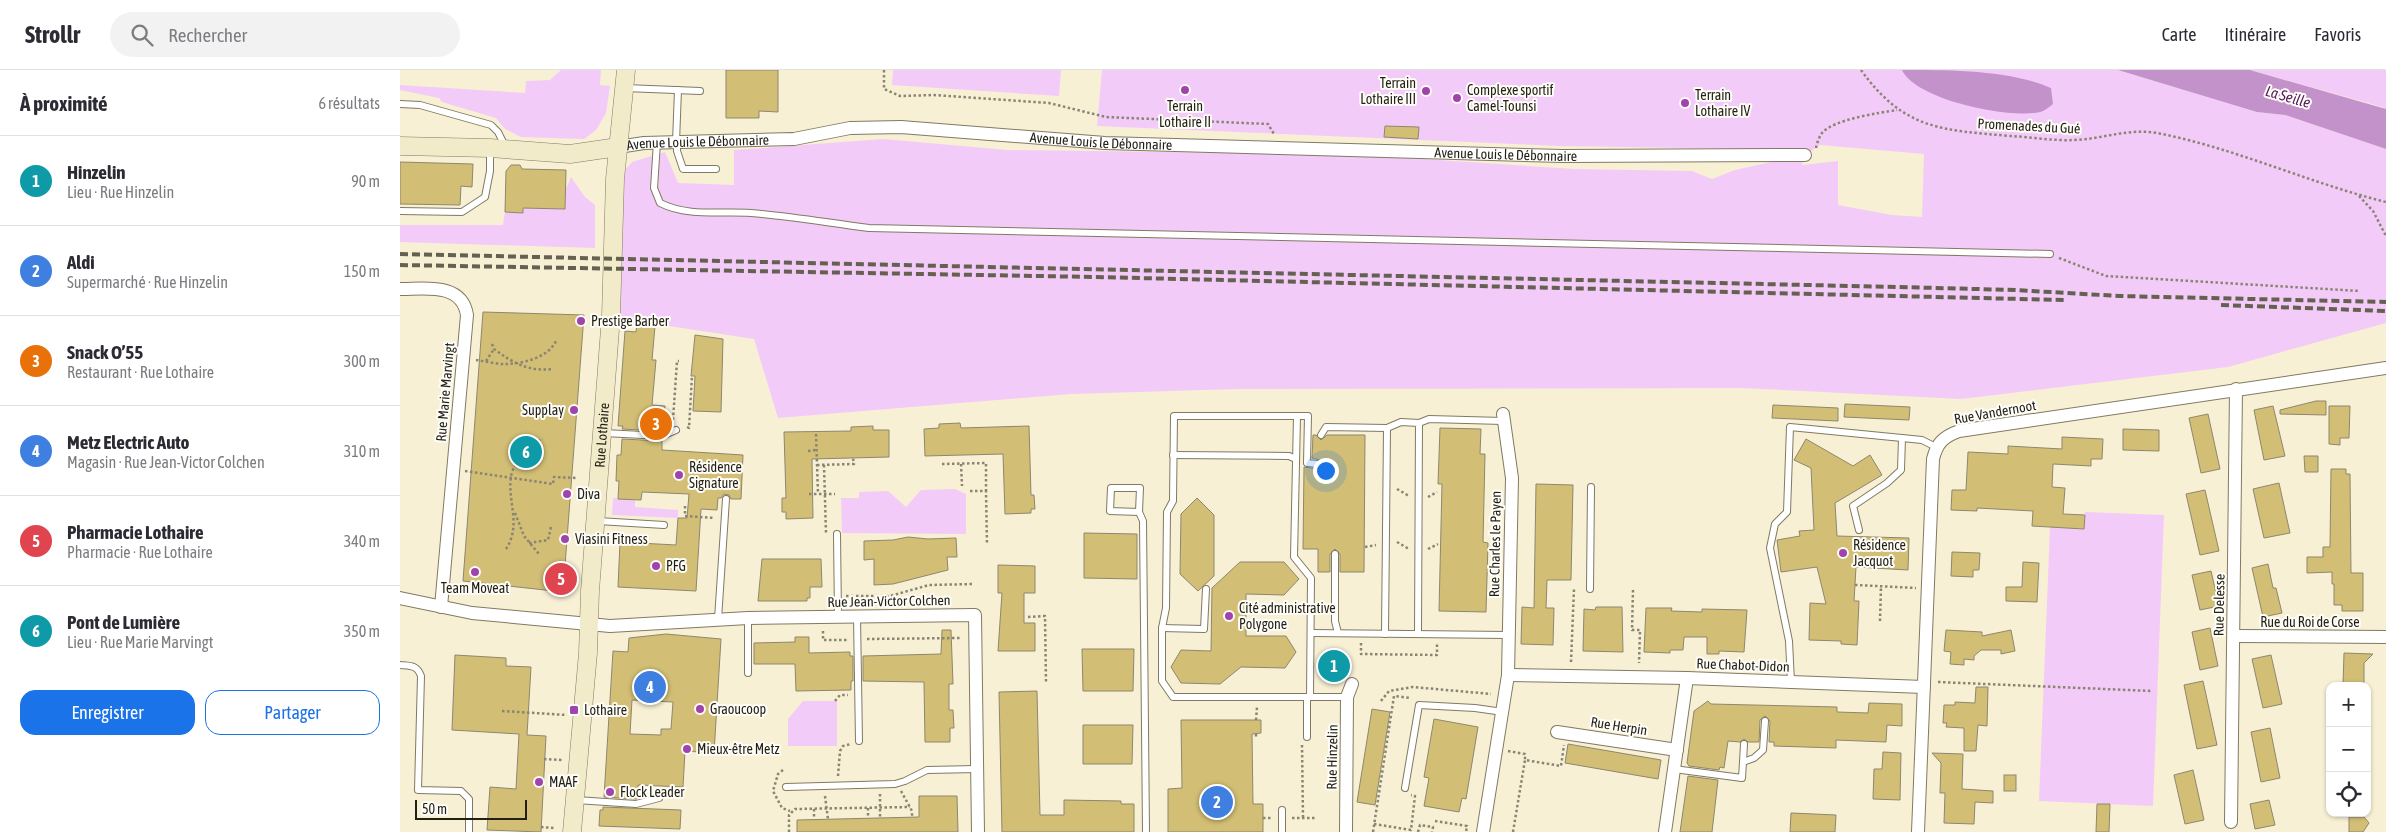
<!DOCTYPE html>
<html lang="fr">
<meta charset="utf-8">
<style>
body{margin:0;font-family:"Asap Condensed",sans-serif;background:#f2f2f3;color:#2b2b33}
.controls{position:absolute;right:15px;bottom:15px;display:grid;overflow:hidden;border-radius:10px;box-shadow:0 1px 4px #0004}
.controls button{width:45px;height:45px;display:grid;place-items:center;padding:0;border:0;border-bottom:1px solid #e1e1e2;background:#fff;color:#2b2b33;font:25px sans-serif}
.scale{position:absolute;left:15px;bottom:12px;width:112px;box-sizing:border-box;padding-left:5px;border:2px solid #221f15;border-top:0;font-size:14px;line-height:18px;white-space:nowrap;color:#221f15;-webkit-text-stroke:4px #fefdf8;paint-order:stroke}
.you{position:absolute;left:925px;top:400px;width:18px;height:18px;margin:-12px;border:4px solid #fff;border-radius:50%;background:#1a73e8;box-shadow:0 0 0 8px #1a73e833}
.badge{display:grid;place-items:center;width:32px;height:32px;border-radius:50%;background:#1a73e8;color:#fff;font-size:16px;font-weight:700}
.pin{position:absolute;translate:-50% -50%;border:2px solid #fff;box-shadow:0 1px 5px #0006}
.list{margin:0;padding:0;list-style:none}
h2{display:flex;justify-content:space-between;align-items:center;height:65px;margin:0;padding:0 20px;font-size:21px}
h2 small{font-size:16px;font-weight:400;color:#7c7c81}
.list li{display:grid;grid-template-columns:32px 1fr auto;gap:15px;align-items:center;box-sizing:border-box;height:90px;padding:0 20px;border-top:1px solid #e1e1e2}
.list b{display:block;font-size:19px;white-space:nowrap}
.list p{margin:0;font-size:16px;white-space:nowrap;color:#7c7c81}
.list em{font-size:16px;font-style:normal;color:#7c7c81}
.actions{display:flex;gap:10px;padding:15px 20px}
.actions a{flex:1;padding:11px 0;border:1px solid #1a73e8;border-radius:15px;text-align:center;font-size:18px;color:#1a73e8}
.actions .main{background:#1a73e8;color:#fff}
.icon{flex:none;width:28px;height:28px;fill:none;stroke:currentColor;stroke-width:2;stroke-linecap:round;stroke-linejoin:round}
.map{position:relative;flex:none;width:1986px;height:762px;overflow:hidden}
header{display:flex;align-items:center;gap:30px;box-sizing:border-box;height:70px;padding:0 25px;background:#fff;border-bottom:1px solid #e1e1e2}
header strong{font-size:24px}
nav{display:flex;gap:28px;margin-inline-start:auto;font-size:18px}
.search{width:350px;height:45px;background:#f2f2f3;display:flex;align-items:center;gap:12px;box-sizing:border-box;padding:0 18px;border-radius:28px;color:#7c7c81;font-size:19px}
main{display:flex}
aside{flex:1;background:#fff}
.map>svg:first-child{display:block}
</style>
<header>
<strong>Strollr</strong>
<div class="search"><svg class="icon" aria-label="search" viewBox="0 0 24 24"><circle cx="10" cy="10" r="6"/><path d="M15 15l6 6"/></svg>Rechercher</div>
<nav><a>Carte</a><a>Itinéraire</a><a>Favoris</a></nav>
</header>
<main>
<aside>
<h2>À proximité<small>6 résultats</small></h2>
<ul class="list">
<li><span class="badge" style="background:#0f9aa8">1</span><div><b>Hinzelin</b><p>Lieu · Rue Hinzelin</p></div><em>90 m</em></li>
<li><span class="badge" style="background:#3f7fe0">2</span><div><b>Aldi</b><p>Supermarché · Rue Hinzelin</p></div><em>150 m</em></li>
<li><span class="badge" style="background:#e8710a">3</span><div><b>Snack O’55</b><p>Restaurant · Rue Lothaire</p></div><em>300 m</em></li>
<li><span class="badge" style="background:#3f7fe0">4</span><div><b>Metz Electric Auto</b><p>Magasin · Rue Jean-Victor Colchen</p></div><em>310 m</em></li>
<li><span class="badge" style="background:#e0444e">5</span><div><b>Pharmacie Lothaire</b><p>Pharmacie · Rue Lothaire</p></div><em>340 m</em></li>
<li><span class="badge" style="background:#0f9aa8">6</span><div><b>Pont de Lumière</b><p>Lieu · Rue Marie Marvingt</p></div><em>350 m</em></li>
</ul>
<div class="actions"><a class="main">Enregistrer</a><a>Partager</a></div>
</aside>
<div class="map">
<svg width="1986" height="762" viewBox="0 0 1986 762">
<rect width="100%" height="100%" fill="#f7f0d5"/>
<g fill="#f3cbf8">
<polygon points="161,0 201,0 200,15 210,16 206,43 196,60 184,69 121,67 105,59 96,48 42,32 39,28 0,20 0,15 125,23 126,11 150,10"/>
<polygon points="493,0 661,0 659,26 492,15"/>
<polygon points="702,0 1718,0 1858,42 1885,45 1986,79 1986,253 1828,297 1561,329 1343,318 836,319 671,324 378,348 354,269 210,247 220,106 232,92 265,82 278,113 334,115 334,80 483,69 607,80 848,83 1008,88 1174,99 1292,101 1312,109 1335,100 1403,85 1402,95 1438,91 1438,135 1492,145 1522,147 1524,84 1420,75 1405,85 1405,80 1159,76 697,56"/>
<polygon points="1850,0 1986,0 1986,39 1982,37"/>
<polygon points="171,107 185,127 195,135 195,178 0,172 0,155 103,155 105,142 122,143 123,138 165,139 166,119"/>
<polygon points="555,419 566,424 566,464 442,463 441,428 459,428 459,422 488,421 506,437 521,420"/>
<polygon points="213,428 235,430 235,437 278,440 278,448 212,445"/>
<polygon points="1685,442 1764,445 1753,736 1639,731 1650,457 1684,459"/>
<polygon points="403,631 437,631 437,676 388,676 388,649"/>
</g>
<g fill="#c392ca">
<path d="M1502 0C1551 0 1610 0 1651 18L1653 34C1649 37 1645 41 1640 42 1609 49 1516 30 1502 0Z"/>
<polygon points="1718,0 1850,0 1986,39 1986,79 1885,45 1857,42"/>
</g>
<g fill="#d2bf75" stroke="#8d876e" fill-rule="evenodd">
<polygon points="326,0 378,0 378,42 359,41 359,48 326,48"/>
<polygon points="985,56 1019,57 1018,69 984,67"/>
<polygon points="0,92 73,94 72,117 61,116 60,135 0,134"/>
<polygon points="111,95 120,95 122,99 166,100 165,139 123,138 123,143 105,142 106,101"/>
<polygon points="83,242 184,245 163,522 63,511"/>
<polygon points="237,253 255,256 252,290 256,290 252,335 265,336 263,360 261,361 222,359 223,356 218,356 225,261 236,262"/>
<polygon points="295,265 323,269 321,342 293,341 295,306 291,306"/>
<polygon points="1916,331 1926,331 1926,345 1880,344 1880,340"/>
<polygon points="1445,334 1510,337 1509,350 1444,347"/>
<polygon points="1373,335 1438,338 1438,351 1372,348"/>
<polygon points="1873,336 1885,386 1864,390 1854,340"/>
<polygon points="1929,336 1950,336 1949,368 1940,368 1940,375 1929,374"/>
<polygon points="1808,344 1820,399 1801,403 1789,348"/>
<polygon points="560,353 561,358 629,356 631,425 634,425 635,439 631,439 631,443 605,444 603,384 525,386 524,359 539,358 539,354"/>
<polygon points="473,356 473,360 489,360 489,387 412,389 413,448 386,449 386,442 382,442 382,428 386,428 384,362 451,361 451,357"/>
<polygon points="1040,358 1081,359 1080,384 1085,384 1083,472 1088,473 1086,542 1039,541 1042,414 1038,414"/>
<polygon points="1723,359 1759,360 1759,381 1723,380"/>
<polygon points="913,365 916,365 921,370 927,365 965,365 964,502 940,502 940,484 935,479 930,484 930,502 918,502 918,479 903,479 904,397 918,399 923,394 920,390 912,388"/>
<polygon points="1662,367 1703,369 1702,389 1691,389 1691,396 1653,394 1652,417 1665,418 1663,444 1685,445 1684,459 1632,456 1633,441 1577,438 1577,441 1551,440 1552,420 1566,420 1568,382 1608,384 1608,376 1662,379"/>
<polygon points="222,369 262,371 262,380 343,385 341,429 331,429 329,425 324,424 321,428 318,428 317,440 301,439 296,521 218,517 220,472 276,475 278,448 287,448 289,424 242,422 241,430 218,429 219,411 216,411 217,385 221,385"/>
<polygon points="1406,369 1453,396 1470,385 1482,405 1435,433 1437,466 1509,468 1508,500 1456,497 1454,531 1459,531 1457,575 1441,574 1441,571 1409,570 1410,533 1426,534 1417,497 1381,502 1377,470 1400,466 1399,461 1414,460 1411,398 1394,390"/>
<polygon points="1904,386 1918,386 1918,402 1905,402"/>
<polygon points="1931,399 1946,399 1946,404 1950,404 1951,503 1963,503 1963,541 1942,541 1942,535 1934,535 1934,514 1932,514 1932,502 1907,503 1907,487 1923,487 1923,477 1930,477"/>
<polygon points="1879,413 1890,463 1864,468 1853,419"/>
<polygon points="1136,414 1173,415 1171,510 1147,510 1146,538 1154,538 1153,575 1121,574 1122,537 1134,538"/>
<polygon points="1805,420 1819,481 1800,485 1786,424"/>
<polygon points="797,428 814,445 814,506 798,521 780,504 781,444"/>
<polygon points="684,463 737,464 737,509 684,508"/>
<polygon points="508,467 528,469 556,468 557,487 547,487 548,500 493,514 474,515 474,489 464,490 464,471 493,470"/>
<polygon points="1552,482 1580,483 1579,500 1573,500 1573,507 1551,506"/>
<polygon points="362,489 421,489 422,517 410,517 410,528 407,528 407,531 358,531"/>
<polygon points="840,492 884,492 899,509 884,525 846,524 846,566 886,566 896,582 885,598 841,597 820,614 781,613 771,597 781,580 811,581 812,518"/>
<polygon points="1623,492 1639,493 1637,532 1606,531 1606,517 1622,517"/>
<polygon points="1868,494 1873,518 1876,518 1882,543 1863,547 1852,498"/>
<polygon points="598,495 635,496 635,523 624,523 624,553 635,553 635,581 598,581 602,523 598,523"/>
<polygon points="1811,501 1819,536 1800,540 1792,505"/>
<polygon points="1196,537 1222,537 1223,582 1183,581 1184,539 1195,540"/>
<polygon points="1246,538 1272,538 1271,541 1302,542 1302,539 1347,540 1344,582 1319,581 1319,584 1307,584 1307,567 1284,567 1283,580 1270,580 1270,583 1244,582"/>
<polygon points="1810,558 1818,596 1800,600 1792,562"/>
<polygon points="542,560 551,560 553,614 549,614 549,640 553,640 554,658 550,658 550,672 525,672 524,612 463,611 463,586 541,584"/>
<polygon points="1546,560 1582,562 1582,566 1611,560 1615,581 1601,584 1601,580 1581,580 1574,586 1574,590 1564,589 1564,595 1550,594 1551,582 1544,581"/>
<path d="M266 564 321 569 314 683 285 681 283 717 238 715 237 729 204 727 213 581 228 582 229 568ZM232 630 273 632 271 659H261V665L230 664Z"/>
<polygon points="395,567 409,567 409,583 450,582 450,586 453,586 453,611 451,611 451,620 396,621 395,594 354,594 354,573 395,572"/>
<polygon points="682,579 734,579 733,621 683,621"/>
<polygon points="1944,583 1973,584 1964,593 1964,616 1943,616"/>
<polygon points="55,585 106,588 106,596 131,597 127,665 146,666 141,762 87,760 90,717 116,719 119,664 52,660"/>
<polygon points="1871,585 1882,634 1863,638 1852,589"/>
<polygon points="1803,611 1817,675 1797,679 1784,615"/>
<polygon points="1576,617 1588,617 1587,656 1578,655 1576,681 1564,681 1564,658 1546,657 1547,653 1543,653 1544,635 1555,635 1555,632 1575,633"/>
<polygon points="637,621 640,745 664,745 664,730 721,731 721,734 734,734 734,762 602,762 599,622"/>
<polygon points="1308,631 1311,634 1437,637 1437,642 1468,643 1469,633 1502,634 1502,656 1487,655 1486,672 1436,670 1436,678 1374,676 1374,672 1369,672 1370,651 1365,646 1360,650 1359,672 1348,672 1344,669 1340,672 1328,671 1324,698 1320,697 1319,700 1289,696 1287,693 1294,641"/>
<polygon points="972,639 990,642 975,735 957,732"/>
<polygon points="1034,649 1078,657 1066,729 1062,728 1059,742 1024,736 1029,708 1024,707"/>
<polygon points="781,650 861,650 861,663 852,664 853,734 863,734 863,762 768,762 768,719 782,718"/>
<polygon points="683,655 733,655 732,694 683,694"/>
<polygon points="1870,658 1880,708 1861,712 1851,662"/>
<polygon points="1168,674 1261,690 1258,709 1165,693"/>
<polygon points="1483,682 1501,683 1500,730 1473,729 1474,699 1482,699"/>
<polygon points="1532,683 1563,684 1562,719 1593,721 1593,733 1575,732 1574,754 1544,753 1545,723 1540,723 1541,693"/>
<polygon points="1793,700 1804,750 1785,754 1774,705"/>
<rect x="1604" y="705" width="12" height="16"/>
<polygon points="1288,706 1318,710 1312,762 1280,762"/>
<polygon points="519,726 557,726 558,762 397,762 397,750 519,747"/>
<polygon points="1869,730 1875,755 1855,759 1850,734"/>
<polygon points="1697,734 1710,734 1709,762 1696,762"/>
<polygon points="203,737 281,740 280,759 199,756 200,740 203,740"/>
<polygon points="1391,743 1436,745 1435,762 1390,762"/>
<polygon points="1949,747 1964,747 1969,753 1963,762 1949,762"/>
</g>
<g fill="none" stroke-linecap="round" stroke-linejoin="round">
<defs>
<g id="lane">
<polyline points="225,18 300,21"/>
<polyline points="0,34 20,35 91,55 98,62 105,76"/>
<path d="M257 72 254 118 260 133C288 147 320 141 351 143 390 146 429 153 469 158L1650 184"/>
<polyline points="276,72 278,20"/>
<polyline points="277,72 277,81 283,99 316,99"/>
<polyline points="0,141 62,142 85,127 90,101 90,78"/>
<polyline points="897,346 894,487 911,508 910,627"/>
<polyline points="1019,353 1029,349 1103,351"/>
<polyline points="204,363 262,366 276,360"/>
<polyline points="921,365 926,357 987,358"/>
<polyline points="773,385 889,386 896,389"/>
<polyline points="918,394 907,393 908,346 774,346 773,431 767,442 766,538 762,558 762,611 773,627 947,627"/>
<polygon points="711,418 740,418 739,442 710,441"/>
<polyline points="739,442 743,451 746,762"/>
<polyline points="198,451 264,455"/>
<polyline points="1459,460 1453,436 1487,413 1501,400 1502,368"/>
<polyline points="437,464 438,547"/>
<polyline points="935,484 935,551 938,563"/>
<polyline points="1190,519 1191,417"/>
<polyline points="457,547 459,671"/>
<polyline points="318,549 326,429"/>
<polyline points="762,558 804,559 806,519"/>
<polyline points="911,563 1108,565"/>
<polyline points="985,564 987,358 1001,352 1019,353 1018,564"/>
<path d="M0 595C11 596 17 595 21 606L18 720 61 721 69 729V762"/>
<polyline points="348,603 348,548"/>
<polyline points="1391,612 1389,571 1370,478 1375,454 1387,442 1390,357 1502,368 1522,370 1536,377"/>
<polyline points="907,627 907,667"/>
<polyline points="1343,692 1344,674"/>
<polyline points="1274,699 1342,708 1343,692 1354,688 1363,680 1365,651"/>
<polyline points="386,717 495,714 505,711 527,700 577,699"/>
<polyline points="1005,718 1019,635 1075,638 1103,642"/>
<polyline points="176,730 236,734 259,728"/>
<polyline points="882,740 882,762"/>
</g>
<g id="street">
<path id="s1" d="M218 77 244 73 394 69 450 58 501 57 705 73 1162 86 1405 85"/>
<path d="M0 219C24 219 62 212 67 245L41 537"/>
<polyline points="0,528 72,543 210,556 348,548 575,545 578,762"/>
<polyline points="1834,566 1986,567"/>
<polyline points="1108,605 1287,608"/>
<polyline points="1157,662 1277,680"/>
<polyline points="1831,752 1836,319"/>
<polyline points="946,762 947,627 952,614"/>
<polyline points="1083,762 1108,605 1112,408 1103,344"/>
<polyline points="1265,762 1287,608 1524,617"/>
<path d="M1518 762 1533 389C1537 373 1543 367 1559 361L1986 298"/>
</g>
<g id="secondary">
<polyline points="0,76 90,78 170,84 218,77"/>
<path id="s2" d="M172 762 188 583 190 521 211 246 215 109 226 0"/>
</g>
</defs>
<use href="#lane" stroke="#807a62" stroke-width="8"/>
<use href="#street" stroke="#807a62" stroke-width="14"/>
<use href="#secondary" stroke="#807a62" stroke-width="19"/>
<g stroke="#8a8573" stroke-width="2.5" stroke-dasharray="2.5 2.5" stroke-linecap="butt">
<polyline points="484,0 484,19 500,26 534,25 649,33 706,47 868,54 874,64"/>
<path d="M1461 0C1504 60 1542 60 1610 66 1631 67 1653 71 1674 70 1703 69 1728 58 1757 63 1835 78 1909 113 1986 132"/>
<path d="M1416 78C1417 73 1419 67 1422 63 1434 49 1479 43 1497 40"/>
<polyline points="1959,126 1973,141 1986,166"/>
<polyline points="1659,188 1706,206 1960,221"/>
<path d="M92 274 94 279C113 293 129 302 153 299"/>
<path d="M76 290C85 291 95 294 104 294 122 294 148 288 156 271"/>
<polyline points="86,291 94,279"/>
<polyline points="273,350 277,291 279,291"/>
<polyline points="287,357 289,358 292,306"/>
<polyline points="416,364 418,424"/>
<polyline points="408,381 416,380"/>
<polyline points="542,394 586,393 586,421"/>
<polyline points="561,394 562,416"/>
<polyline points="417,395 454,394 453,388"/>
<polyline points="424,395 426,463"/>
<polyline points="65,401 153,414 154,407 177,408"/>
<polyline points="997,419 1009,426"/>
<polyline points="570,421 586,421 587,475"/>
<polyline points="409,424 435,424"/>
<polyline points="1028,427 1037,422"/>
<polyline points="285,436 285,446 315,448"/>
<polyline points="115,443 124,466 139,484"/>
<polyline points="997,472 1009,479"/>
<polyline points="129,473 148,470 151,457"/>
<polyline points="965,477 976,475"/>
<path d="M106 479C123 453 105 428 112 402 114 396 119 391 122 386 128 378 133 372 143 369"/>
<polyline points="1028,479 1038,474"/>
<polyline points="1455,515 1516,518"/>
<polyline points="1233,520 1232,560 1240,560 1239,593"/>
<polyline points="446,526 490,526 529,515 574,514"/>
<polyline points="628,547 645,546 646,612"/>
<polyline points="1480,551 1481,516"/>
<polyline points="423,561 423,570 449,570"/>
<polyline points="467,569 561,568"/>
<polyline points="961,573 961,584 1037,585 1037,573"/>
<polyline points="1171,592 1174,519"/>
<polyline points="1538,612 1752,621"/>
<polyline points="435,631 440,625 448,625"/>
<polyline points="981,631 989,621 1013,617 1091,624"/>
<polyline points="102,641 167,645"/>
<polyline points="856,650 857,637"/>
<polyline points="856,664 856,668"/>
<polyline points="902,675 903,748"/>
<polyline points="1108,681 1125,684 1125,690"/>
<polyline points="144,689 162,690"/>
<polyline points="383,700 378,704 373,721 382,738 390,741"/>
<polyline points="438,706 440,681 443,676 451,674"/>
<polyline points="501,721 512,741 512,747"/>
<polyline points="480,724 480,748"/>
<polyline points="425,726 428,749"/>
<polyline points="468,738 468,748"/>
<polyline points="414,739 414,749"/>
<polyline points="863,748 872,748"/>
<polyline points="892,748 915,748"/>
<polyline points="1035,751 1067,756 1066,762"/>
<polyline points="974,754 1011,760 1015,726 1011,725"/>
<polyline points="141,757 154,758"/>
<polyline points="389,762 389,745 395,739 510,737"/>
<polyline points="973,762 994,626 1011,628"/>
<polyline points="1018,762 1020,755 1033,757 1032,762"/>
<polyline points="1113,762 1125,690 1161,696 1164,675"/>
</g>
<use href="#lane" stroke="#fff" stroke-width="6"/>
<use href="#street" stroke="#fff" stroke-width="12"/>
<use href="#secondary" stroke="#f2ebca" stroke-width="18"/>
<g stroke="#656151" stroke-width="4" stroke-dasharray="8 4" stroke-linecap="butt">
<polyline points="0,184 1498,217 1615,220 1719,226 1986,232"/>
<polyline points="0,195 696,207 1664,230"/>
<polyline points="1821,235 1986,241"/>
</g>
</g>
<g fill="#a043ad" stroke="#fefdf8" stroke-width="2">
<circle cx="785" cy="20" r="5"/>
<circle cx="1026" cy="21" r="5"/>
<circle cx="1057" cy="28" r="5"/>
<circle cx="1285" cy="33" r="5"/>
<circle cx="181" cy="251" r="5"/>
<circle cx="174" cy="340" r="5"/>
<circle cx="279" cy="405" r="5"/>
<circle cx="167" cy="424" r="5"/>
<circle cx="165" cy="469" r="5"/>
<circle cx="1443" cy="483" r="5"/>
<circle cx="256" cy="496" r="5"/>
<circle cx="75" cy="502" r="5"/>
<circle cx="829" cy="546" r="5"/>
<circle cx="300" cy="639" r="5"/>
<rect x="169" y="635" width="10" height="10" rx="2.5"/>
<circle cx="287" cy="679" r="5"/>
<circle cx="139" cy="712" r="5"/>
<circle cx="210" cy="722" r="5"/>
</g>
<g text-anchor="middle" stroke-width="4" stroke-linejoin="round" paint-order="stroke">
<g font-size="14" fill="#221f15" stroke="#fefdf8" text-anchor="start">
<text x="1016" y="18" text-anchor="end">Terrain<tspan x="1016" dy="16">Lothaire III</tspan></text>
<text x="1067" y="25">Complexe sportif<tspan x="1067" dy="16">Camel-Tounsi</tspan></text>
<text x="1295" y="30">Terrain<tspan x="1295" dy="16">Lothaire IV</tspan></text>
<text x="785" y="41" text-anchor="middle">Terrain<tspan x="785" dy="16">Lothaire II</tspan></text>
<text x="191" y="256">Prestige Barber</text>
<text x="164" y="345" text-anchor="end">Supplay</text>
<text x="289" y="402">Résidence<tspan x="289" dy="16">Signature</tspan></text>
<text x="177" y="429">Diva</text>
<text x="175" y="474">Viasini Fitness</text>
<text x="1453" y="480">Résidence<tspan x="1453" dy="16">Jacquot</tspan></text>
<text x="266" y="501">PFG</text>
<text x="75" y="523" text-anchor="middle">Team Moveat</text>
<text x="839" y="543">Cité administrative<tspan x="839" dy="16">Polygone</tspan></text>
<text x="310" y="644">Graoucoop</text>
<text x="184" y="645">Lothaire</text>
<text x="297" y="684">Mieux-être Metz</text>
<text x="149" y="717">MAAF</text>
<text x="220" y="727">Flock Leader</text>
</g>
<g font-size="14" fill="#221f15" stroke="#fefdf8">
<text transform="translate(1629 56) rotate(3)" y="5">Promenades du Gué</text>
<text dy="5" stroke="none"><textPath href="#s1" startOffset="485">Avenue Louis le Débonnaire</textPath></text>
<text dy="5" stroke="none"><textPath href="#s1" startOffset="80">Avenue Louis le Débonnaire</textPath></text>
<text dy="5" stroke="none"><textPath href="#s1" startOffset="890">Avenue Louis le Débonnaire</textPath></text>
<text transform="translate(45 322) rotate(-85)" y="5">Rue Marie Marvingt</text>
<text transform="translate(1595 342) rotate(-10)" y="5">Rue Vandernoot</text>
<text dy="5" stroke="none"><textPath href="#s2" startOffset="398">Rue Lothaire</textPath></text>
<text transform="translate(1095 474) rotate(-89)" y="5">Rue Charles le Payen</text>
<text transform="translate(489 531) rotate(-1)" y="5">Rue Jean-Victor Colchen</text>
<text transform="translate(1819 535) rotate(-89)" y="5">Rue Delesse</text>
<text x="1910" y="557">Rue du Roi de Corse</text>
<text transform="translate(1343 595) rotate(2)" y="5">Rue Chabot-Didon</text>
<text transform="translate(1219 656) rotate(9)" y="5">Rue Herpin</text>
<text transform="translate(932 687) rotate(-89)" y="5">Rue Hinzelin</text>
</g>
<g font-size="15" font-style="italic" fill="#54185c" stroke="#fefdf8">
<text transform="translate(1888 27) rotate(16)" y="5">La Seille</text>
</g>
</g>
</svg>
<div class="controls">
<button>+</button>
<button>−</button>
<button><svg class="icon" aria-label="locate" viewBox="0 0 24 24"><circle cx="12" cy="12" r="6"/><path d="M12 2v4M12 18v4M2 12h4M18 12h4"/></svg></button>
</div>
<div class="scale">50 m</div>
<div class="you"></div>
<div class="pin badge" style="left:934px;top:596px;background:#0f9aa8">1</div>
<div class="pin badge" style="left:817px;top:732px;background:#3f7fe0">2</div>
<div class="pin badge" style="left:256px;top:354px;background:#e8710a">3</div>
<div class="pin badge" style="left:250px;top:617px;background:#3f7fe0">4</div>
<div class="pin badge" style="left:161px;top:509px;background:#e0444e">5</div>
<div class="pin badge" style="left:126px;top:382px;background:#0f9aa8">6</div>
</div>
</main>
